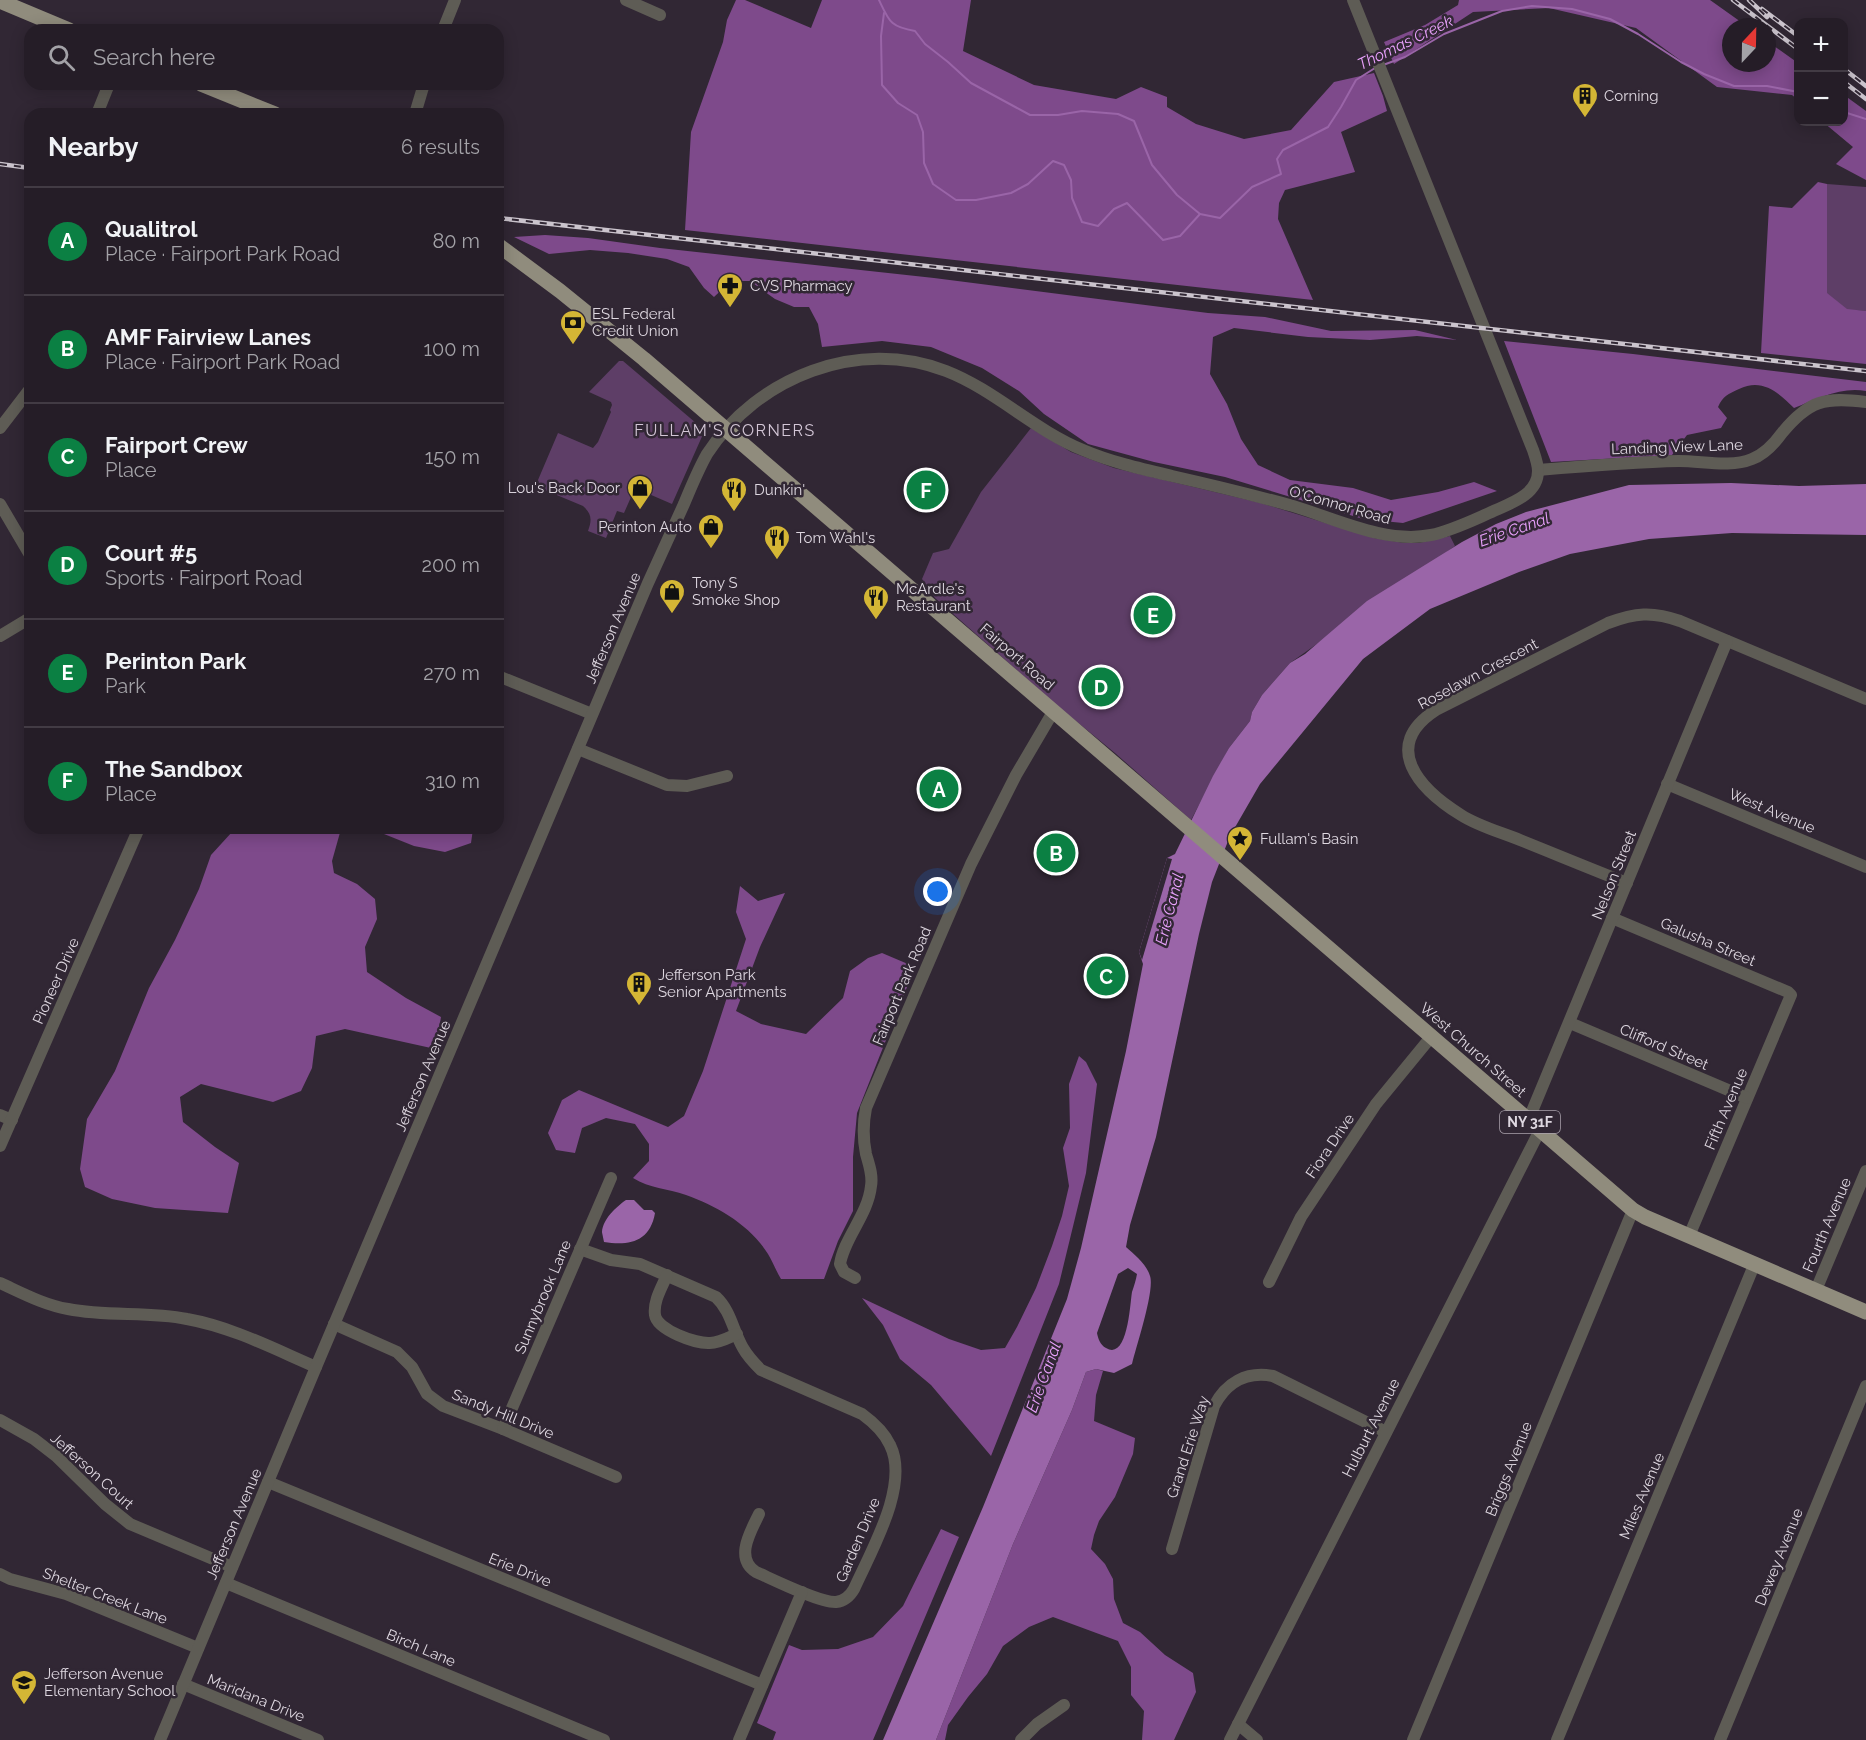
<!DOCTYPE html>
<meta charset="utf-8">
<style>
body{margin:0;font-family:Raleway,sans-serif;background:#2d262f;color:#f1f3f6}
.controls{position:absolute;right:18px;top:18px;display:grid;overflow:hidden;border-radius:12px;box-shadow:0 3px 15px #0003}
.controls button{width:54px;height:54px;display:grid;place-items:center;padding:0;border:0;border-bottom:2px solid #423b44;background:#251d27;color:#f1f3f6;font:30px sans-serif}
.compass{position:absolute;left:1722px;top:18px;width:54px;height:54px;border-radius:50%;background:#251d27;box-shadow:0 3px 15px #0003;rotate:22deg}
.you{position:absolute;left:938px;top:892px;width:21px;height:21px;margin:-15px;border:4px solid #fff;border-radius:50%;background:#1a73e8;box-shadow:0 0 0 9px #1a73e833}
.badge{display:grid;place-items:center;width:39px;height:39px;border-radius:50%;background:#0b8043;color:#fff;font-size:20px;font-weight:700}
.pin{position:absolute;translate:-50% -50%;border:3px solid #fff;box-shadow:0 2px 6px #0006}
.list{margin:0;padding:0;list-style:none}
h2{display:flex;justify-content:space-between;align-items:center;height:78px;margin:0;padding:0 24px;font-size:26px}
h2 small{font-size:20px;font-weight:400;color:#a3a2a7}
.list li{display:grid;grid-template-columns:39px 1fr auto;gap:18px;align-items:center;box-sizing:border-box;height:108px;padding:0 24px;border-top:2px solid #423b44}
.list b{display:block;font-size:22px;white-space:nowrap}
.list p{margin:0;font-size:20px;white-space:nowrap;color:#a3a2a7}
.list em{font-size:20px;font-style:normal;color:#a3a2a7}
.icon{flex:none;width:33px;height:33px;fill:none;stroke:currentColor;stroke-width:2;stroke-linecap:round;stroke-linejoin:round}
.map{position:relative;flex:none;width:1866px;height:1740px;overflow:hidden}
.search{position:absolute;background:#251d27;box-shadow:0 3px 15px #0003;left:24px;top:24px;width:480px;height:66px;display:flex;align-items:center;gap:15px;box-sizing:border-box;padding:0 21px;border-radius:18px;color:#a3a2a7;font-size:22px}
.panel{position:absolute;background:#251d27;box-shadow:0 3px 15px #0003;left:24px;top:108px;width:480px;height:726px;border-radius:18px}
.map>svg:first-child{display:block}
</style>
<div class="map">
<svg width="1866" height="1740" viewBox="0 0 1866 1740">
<rect width="100%" height="100%" fill="#312734"/>
<g fill="#5e3e67">
<polygon points="1827,184 1866,187 1866,311 1847,310 1827,294"/>
<path d="M619 361H623L703 429 704 432 672 504 635 488 624 513 617 511 606 538 588 531C592 520 592 514 583 506L540 488 538 480 558 433 593 448 598 442 611 412 610 410 612 405 611 402 589 392Z"/>
<polygon points="1031,428 1071,452 1114,468 1261,503 1374,538 1404,543 1419,543 1450,536 1455,546 1290,663 1262,695 1252,712 1250,721 1229,748 1191,820 1115,753 1054,703 935,598 922,579 933,553 949,549 981,492"/>
</g>
<g fill="#7e4a8b">
<polygon points="736,0 745,0 811,28 822,0 971,0 963,51 1034,85 1116,99 1141,87 1167,97 1167,107 1196,124 1244,139 1291,130 1334,82 1374,73 1383,96 1387,111 1341,132 1355,172 1285,190 1279,203 1278,219 1313,300 685,230 691,132 723,42 727,20"/>
<polygon points="1459,0 1710,0 1748,27 1731,27 1731,63 1767,63 1767,41 1798,63 1798,100 1792,95 1717,87 1636,28 1549,8 1473,12 1394,64 1384,42 1425,25 1458,5"/>
<polygon points="1844,95 1866,111 1866,180 1836,164 1853,147 1823,122 1844,122"/>
<polygon points="1818,182 1827,184 1827,293 1847,309 1866,311 1866,364 1761,353 1769,206 1792,208"/>
<polygon points="545,235 588,238 660,248 934,278 1208,313 1265,317 1331,331 1415,330 1457,340 1417,336 1370,340 1308,337 1234,328 1213,337 1210,374 1227,404 1241,439 1258,465 1290,480 1353,488 1391,500 1438,492 1474,482 1497,491 1403,523 1363,519 1225,477 1154,462 1088,444 1044,414 1019,391 982,368 931,347 882,341 822,347 818,324 809,307 794,307 775,299 750,281 731,281 714,297 704,288 689,267 667,259 628,253 590,250 549,254 514,237"/>
<path d="M1504 341 1633 354 1866 382V391C1842 386 1816 399 1794 408 1778 392 1762 378 1739 389 1728 394 1723 396 1718 407L1727 418 1721 428 1687 435 1672 455 1551 462Z"/>
<polygon points="232,828 473,829 471,843 445,852 414,846 379,832 341,829 332,861 334,873 357,884 375,899 377,919 365,947 367,972 406,998 441,1017 439,1029 431,1048 345,1029 316,1036 312,1068 301,1091 273,1102 201,1084 180,1097 183,1122 215,1147 239,1163 228,1213 155,1208 112,1199 85,1187 80,1169 87,1119 115,1071 149,988 175,940 199,889 211,855 232,832"/>
<path d="M740 886 758 901 785 893 760 947 736 1011 761 1024 806 1034 843 998 850 971 868 958 882 953 915 967 857 1113 853 1157V1211L838 1241 824 1279H781C776 1271 773 1262 768 1254 750 1225 717 1206 686 1195 667 1188 650 1189 633 1178L649 1161V1144L635 1124 606 1118 582 1128 575 1153 556 1150 548 1133 562 1100 579 1090 668 1127 684 1116 703 1071 746 939 736 912Z"/>
<polygon points="1079,1056 1086,1062 1097,1084 1086,1173 1059,1284 991,1456 931,1385 900,1359 883,1325 862,1298 949,1339 981,1350 1005,1348 1017,1327 1036,1288 1052,1246 1062,1216 1069,1186 1063,1148 1070,1128 1069,1084"/>
<polygon points="1096,1369 1103,1371 1096,1395 1094,1421 1135,1438 1133,1454 1115,1497 1099,1521 1094,1535 1091,1549 1105,1564 1113,1579 1114,1599 1123,1623 1140,1632 1165,1655 1193,1673 1196,1692 1174,1740 1142,1740 1144,1711 1131,1695 1131,1667 1118,1641 1053,1617 1029,1627 1003,1646 987,1674 968,1697 948,1725 945,1740 936,1740 1013,1544 1072,1410 1086,1372"/>
<polygon points="941,1529 959,1537 873,1740 773,1740 776,1732 757,1723 789,1645 802,1650 838,1649 873,1637 903,1606"/>
</g>
<g fill="#9a65a8" fill-rule="evenodd">
<path d="M1731 483 1799 486 1866 484V535L1732 533 1649 539 1570 554 1519 572 1430 609 1363 659 1260 784 1230 836 1212 882 1199 934 1156 1137 1130 1225 1126 1247C1135 1255 1147 1265 1150 1276 1155 1290 1136 1347 1132 1364L1114 1373 1096 1369 1086 1372 1072 1410 1013 1544 936 1740H883L983 1507 1067 1299 1081 1248 1126 1051 1143 964 1139 952 1167 858 1175 854 1213 776 1229 748 1250 721 1252 712 1262 695 1290 663 1305 654 1367 601 1462 542 1496 524 1526 512 1629 485ZM1128 1268 1137 1274C1136 1280 1134 1286 1132 1292 1130 1303 1128 1361 1106 1348 1100 1345 1098 1338 1097 1333L1118 1274Z"/>
<path d="M626 1200H634L644 1210H652L655 1213C650 1242 629 1246 604 1242 604 1241 602 1233 602 1232 603 1219 616 1207 626 1200Z"/>
</g>
<polygon fill="#312734" points="1167,858 1172,859 1142,960 1139,952"/>
<g fill="none" stroke-linecap="round" stroke-linejoin="round">
<g stroke="#9a65a8" stroke-width="2">
<path d="M879 0C889 21 890 27 915 31L925 44 948 62 971 83 1030 115H1058L1082 111 1118 114 1134 121 1152 165 1177 195 1200 214 1220 218 1252 187 1281 174 1277 159 1283 150 1328 127 1341 107 1356 80 1375 68"/>
<polyline points="884,13 881,36 882,85 898,103 917,115 923,132 924,163 933,184 956,200 976,200 1011,193 1028,184 1053,161 1064,165 1071,180 1072,198 1082,222 1098,226 1114,209 1127,203 1163,240 1180,236 1200,214"/>
<polyline points="1383,65 1405,57 1444,34 1502,11 1532,6 1572,9 1610,19 1638,34 1681,62 1704,74 1734,86 1767,86 1798,92"/>
<polyline points="1844,112 1866,119"/>
</g>
<g stroke="#5e5c55" stroke-width="12">
<polyline points="626,0 660,15"/>
<polyline points="443,30 455,0"/>
<polyline points="97,114 109,84"/>
<polyline points="415,114 424,84"/>
<polyline points="0,428 30,389"/>
<path d="M1538 470C1585 466 1632 462 1679 461 1703 461 1730 468 1752 459 1765 454 1774 444 1782 433 1809 400 1825 397 1866 402"/>
<polyline points="0,504 30,555"/>
<polyline points="0,636 30,618"/>
<polyline points="498,676 592,714"/>
<polyline points="578,749 667,785 687,786 727,776"/>
<polyline points="1667,784 1866,867"/>
<path d="M1627 883C1591 869 1555 854 1520 840 1500 832 1478 826 1461 815 1419 789 1380 746 1436 710L1608 623C1635 613 1652 611 1680 621L1866 699"/>
<polyline points="1612,918 1788,992 1791,995 1689,1236"/>
<polyline points="1570,1023 1747,1098"/>
<polyline points="0,1115 12,1120"/>
<polyline points="1528,1121 1727,641"/>
<polyline points="0,1146 139,828"/>
<path d="M580 1249 611 1260 640 1264 716 1297C731 1311 733 1331 743 1348 748 1357 754 1363 761 1370L862 1414C873 1422 884 1432 890 1445 910 1485 871 1551 854 1589 850 1596 845 1601 836 1602 820 1603 772 1579 756 1572 734 1558 751 1531 759 1514"/>
<path d="M667 1275C662 1287 653 1301 655 1315 657 1330 696 1344 710 1343 719 1343 728 1338 737 1334"/>
<path d="M855 1278 844 1272 840 1264C844 1238 868 1215 871 1186 873 1175 869 1165 866 1154 863 1139 863 1123 866 1108L971 864 1016 775 1053 712"/>
<polyline points="1269,1282 1301,1217 1376,1104 1431,1037"/>
<path d="M0 1283C22 1293 44 1305 68 1309 108 1317 148 1311 187 1319 232 1327 274 1349 316 1367"/>
<polyline points="1816,1290 1866,1171"/>
<polyline points="334,1324 397,1352 412,1367 427,1394 443,1406 503,1429 616,1477"/>
<polyline points="0,1420 34,1439 56,1456 105,1504 130,1524 232,1567"/>
<polyline points="503,1429 611,1178"/>
<polyline points="268,1482 762,1685"/>
<path d="M1172 1549 1214 1406C1226 1383 1246 1371 1273 1376L1386 1432"/>
<polyline points="0,1574 10,1579 66,1594 198,1648"/>
<polyline points="226,1583 604,1740"/>
<polyline points="183,1684 318,1740"/>
<polyline points="1238,1724 1257,1740"/>
<path d="M160 1740 316 1367 648 583C660 557 672 530 684 504 691 487 698 470 707 454 757 377 858 337 946 371 995 390 1034 430 1083 450 1111 462 1142 469 1172 476 1212 485 1253 495 1293 506 1336 519 1386 544 1431 535 1450 531 1469 522 1487 514 1505 505 1538 497 1538 471 1538 464 1535 456 1533 450L1353 0"/>
<polyline points="739,1740 802,1592"/>
<polyline points="1021,1740 1037,1724 1064,1705"/>
<polyline points="1230,1740 1540,1130"/>
<polyline points="1413,1740 1633,1210"/>
<polyline points="1557,1740 1755,1263"/>
<polyline points="1720,1740 1866,1386"/>
</g>
<g stroke="#908c7d" stroke-width="15">
<polyline points="0,1 69,30"/>
<polyline points="201,84 275,114"/>
<polyline points="498,245 560,291 644,359 1633,1210 1645,1217 1866,1312"/>
</g>
<defs>
<g id="rail">
<polyline points="1733,0 1798,49"/>
<polyline points="1749,0 1767,17"/>
<polyline points="1762,9 1798,36"/>
<polyline points="1844,69 1866,86"/>
<polyline points="1844,82 1866,99"/>
<polyline points="0,164 30,168"/>
<polyline points="498,218 1866,371"/>
</g>
</defs>
<use href="#rail" stroke="#cbc4cd" stroke-width="4.5"/>
<use href="#rail" stroke="#312734" stroke-width="2" stroke-dasharray="7" stroke-linecap="butt"/>
</g>
<defs>
<symbol id="building-pin" viewBox="-11 -11 22 30"><path d="M0 17L-7.5 6A9.5 9.5 0 1 1 7.5 6Z" fill="#d4b635" stroke="#312734"/><path d="M-4-6H4V6H1V3H-1V6H-4ZM-2.5-4.3h1.7v1.8h-1.7ZM.8-4.3h1.7v1.8H.8ZM-2.5-1h1.7V.8h-1.7ZM.8-1h1.7V.8H.8Z" fill="#111"/></symbol>
<symbol id="pharmacy-pin" viewBox="-11 -11 22 30"><path d="M0 17L-7.5 6A9.5 9.5 0 1 1 7.5 6Z" fill="#d4b635" stroke="#312734"/><path d="M-2-6h4v4h4v4h-4v4h-4v-4h-4v-4h4Z" fill="#111"/></symbol>
<symbol id="bank-pin" viewBox="-11 -11 22 30"><path d="M0 17L-7.5 6A9.5 9.5 0 1 1 7.5 6Z" fill="#d4b635" stroke="#312734"/><path d="M-6-4H6V4H-6ZM0-2.3a2.3 2.3 0 1 0 0 4.6a2.3 2.3 0 1 0 0-4.6Z" fill="#111"/></symbol>
<symbol id="shop-pin" viewBox="-11 -11 22 30"><path d="M0 17L-7.5 6A9.5 9.5 0 1 1 7.5 6Z" fill="#d4b635" stroke="#312734"/><path d="M-5-2.5h2.3a2.7 3.5 0 0 1 5.4 0H5L5.5 6h-11ZM-1.5-2.5h3a1.5 2.3 0 0 0-3 0Z" fill="#111"/></symbol>
<symbol id="restaurant-pin" viewBox="-11 -11 22 30"><path d="M0 17L-7.5 6A9.5 9.5 0 1 1 7.5 6Z" fill="#d4b635" stroke="#312734"/><path d="M-5-6h1v4h1v-4h1v4h1v-4h1v5L-1.5 .5V6h-2V.5L-5-1ZM5-6V6H3V1.5H1.5Q1.5-4 5-6Z" fill="#111"/></symbol>
<symbol id="sight-pin" viewBox="-11 -11 22 30"><path d="M0 17L-7.5 6A9.5 9.5 0 1 1 7.5 6Z" fill="#d4b635" stroke="#312734"/><path d="M0-6L1.8-2.2L6-1.7L2.9 1.2L3.7 5.4L0 3.3L-3.7 5.4L-2.9 1.2L-6-1.7L-1.8-2.2Z" fill="#111"/></symbol>
<symbol id="school-pin" viewBox="-11 -11 22 30"><path d="M0 17L-7.5 6A9.5 9.5 0 1 1 7.5 6Z" fill="#d4b635" stroke="#312734"/><path d="M0-5L7-2L0 1L-7-2ZM-4 1L0 2.5L4 1V4Q0 6-4 4Z" fill="#111"/></symbol>
</defs>
<g fill-rule="evenodd">
<use href="#building-pin" x="1570" y="81" width="30" height="40"/>
<use href="#pharmacy-pin" x="715" y="271" width="30" height="40"/>
<use href="#bank-pin" x="558" y="308" width="30" height="40"/>
<use href="#shop-pin" x="625" y="473" width="30" height="40"/>
<use href="#restaurant-pin" x="719" y="475" width="30" height="40"/>
<use href="#shop-pin" x="696" y="512" width="30" height="40"/>
<use href="#restaurant-pin" x="762" y="523" width="30" height="40"/>
<use href="#shop-pin" x="657" y="577" width="30" height="40"/>
<use href="#restaurant-pin" x="861" y="583" width="30" height="40"/>
<use href="#sight-pin" x="1225" y="824" width="30" height="40"/>
<use href="#building-pin" x="624" y="969" width="30" height="40"/>
<use href="#school-pin" x="9" y="1668" width="30" height="40"/>
</g>
<g text-anchor="middle" stroke-width="5" stroke-linejoin="round" paint-order="stroke">
<rect fill="#312734" stroke="#aaa2ac" stroke-width="1.5" x="1500" y="1111" width="60" height="22" rx="4.5"/>
<g font-size="14" font-weight="bold" fill="#ded7e0">
<text x="1530" y="1127">NY 31F</text>
</g>
<g font-size="15" fill="#ded7e0" stroke="#312734" text-anchor="start">
<text x="1604" y="101">Corning</text>
<text x="750" y="291">CVS Pharmacy</text>
<text x="592" y="319">ESL Federal<tspan x="592" dy="17">Credit Union</tspan></text>
<text x="620" y="493" text-anchor="end">Lou's Back Door</text>
<text x="754" y="495">Dunkin'</text>
<text x="692" y="532" text-anchor="end">Perinton Auto</text>
<text x="796" y="543">Tom Wahl's</text>
<text x="692" y="588">Tony S<tspan x="692" dy="17">Smoke Shop</tspan></text>
<text x="896" y="594">McArdle's<tspan x="896" dy="17">Restaurant</tspan></text>
<text x="1260" y="844">Fullam's Basin</text>
<text x="658" y="980">Jefferson Park<tspan x="658" dy="17">Senior Apartments</tspan></text>
<text x="44" y="1679">Jefferson Avenue<tspan x="44" dy="17">Elementary School</tspan></text>
</g>
<g font-size="15" fill="#ded7e0" stroke="#312734">
<text transform="translate(1677 447) rotate(-2)" y="5">Landing View Lane</text>
<text transform="translate(1340 505) rotate(16)" y="5">O'Connor Road</text>
<text transform="translate(613 628) rotate(-67)" y="5">Jefferson Avenue</text>
<text transform="translate(1017 657) rotate(41)" y="5">Fairport Road</text>
<text transform="translate(1478 674) rotate(-28)" y="5">Roselawn Crescent</text>
<text transform="translate(1772 811) rotate(23)" y="5">West Avenue</text>
<text transform="translate(1614 875) rotate(-68)" y="5">Nelson Street</text>
<text transform="translate(1708 942) rotate(23)" y="5">Galusha Street</text>
<text transform="translate(56 981) rotate(-66)" y="5">Pioneer Drive</text>
<text transform="translate(902 986) rotate(-67)" y="5">Fairport Park Road</text>
<text transform="translate(1664 1047) rotate(23)" y="5">Clifford Street</text>
<text transform="translate(1473 1050) rotate(41)" y="5">West Church Street</text>
<text transform="translate(423 1076) rotate(-67)" y="5">Jefferson Avenue</text>
<text transform="translate(1726 1109) rotate(-67)" y="5">Fifth Avenue</text>
<text transform="translate(1330 1146) rotate(-56)" y="5">Fiora Drive</text>
<text transform="translate(1827 1225) rotate(-67)" y="5">Fourth Avenue</text>
<text transform="translate(543 1297) rotate(-67)" y="5">Sunnybrook Lane</text>
<text transform="translate(503 1414) rotate(22)" y="5">Sandy Hill Drive</text>
<text transform="translate(1371 1428) rotate(-63)" y="5">Hulburt Avenue</text>
<text transform="translate(1188 1447) rotate(-72)" y="5">Grand Erie Way</text>
<text transform="translate(1509 1469) rotate(-68)" y="5">Briggs Avenue</text>
<text transform="translate(92 1471) rotate(42)" y="5">Jefferson Court</text>
<text transform="translate(1642 1496) rotate(-67)" y="5">Miles Avenue</text>
<text transform="translate(234 1524) rotate(-67)" y="5">Jefferson Avenue</text>
<text transform="translate(858 1540) rotate(-67)" y="5">Garden Drive</text>
<text transform="translate(1779 1557) rotate(-68)" y="5">Dewey Avenue</text>
<text transform="translate(520 1570) rotate(22)" y="5">Erie Drive</text>
<text transform="translate(105 1596) rotate(21)" y="5">Shelter Creek Lane</text>
<text transform="translate(421 1648) rotate(23)" y="5">Birch Lane</text>
<text transform="translate(256 1698) rotate(22)" y="5">Maridana Drive</text>
</g>
<g font-size="16" font-style="italic" fill="#e9a1fc" stroke="#312734">
<text transform="translate(1405 42) rotate(-26)" y="6">Thomas Creek</text>
<text transform="translate(1514 529) rotate(-19)" y="6">Erie Canal</text>
<text transform="translate(1169 909) rotate(-76)" y="6">Erie Canal</text>
<text transform="translate(1043 1377) rotate(-70)" y="6">Erie Canal</text>
</g>
<g font-size="16" letter-spacing="1.5" fill="#d3c6d6" stroke="#312734">
<text x="725" y="436">FULLAM'S CORNERS</text>
</g>
</g>
</svg>
<div class="controls">
<button>+</button>
<button>−</button>
</div>
<svg class="compass" viewBox="-18 -18 36 36"><path d="M0-13l5 13h-10z" fill="#e53935"/><path d="M0 13l5-13h-10z" fill="#a3a2a7"/></svg>
<div class="you"></div>
<div class="pin badge" style="left:939px;top:789px">A</div>
<div class="pin badge" style="left:1056px;top:853px">B</div>
<div class="pin badge" style="left:1106px;top:976px">C</div>
<div class="pin badge" style="left:1101px;top:687px">D</div>
<div class="pin badge" style="left:1153px;top:615px">E</div>
<div class="pin badge" style="left:926px;top:490px">F</div>
<div class="search"><svg class="icon" aria-label="search" viewBox="0 0 24 24"><circle cx="10" cy="10" r="6"/><path d="M15 15l6 6"/></svg>Search here</div>
<section class="panel">
<h2>Nearby<small>6 results</small></h2>
<ul class="list">
<li><span class="badge">A</span><div><b>Qualitrol</b><p>Place · Fairport Park Road</p></div><em>80 m</em></li>
<li><span class="badge">B</span><div><b>AMF Fairview Lanes</b><p>Place · Fairport Park Road</p></div><em>100 m</em></li>
<li><span class="badge">C</span><div><b>Fairport Crew</b><p>Place</p></div><em>150 m</em></li>
<li><span class="badge">D</span><div><b>Court #5</b><p>Sports · Fairport Road</p></div><em>200 m</em></li>
<li><span class="badge">E</span><div><b>Perinton Park</b><p>Park</p></div><em>270 m</em></li>
<li><span class="badge">F</span><div><b>The Sandbox</b><p>Place</p></div><em>310 m</em></li>
</ul>
</section>
</div>
